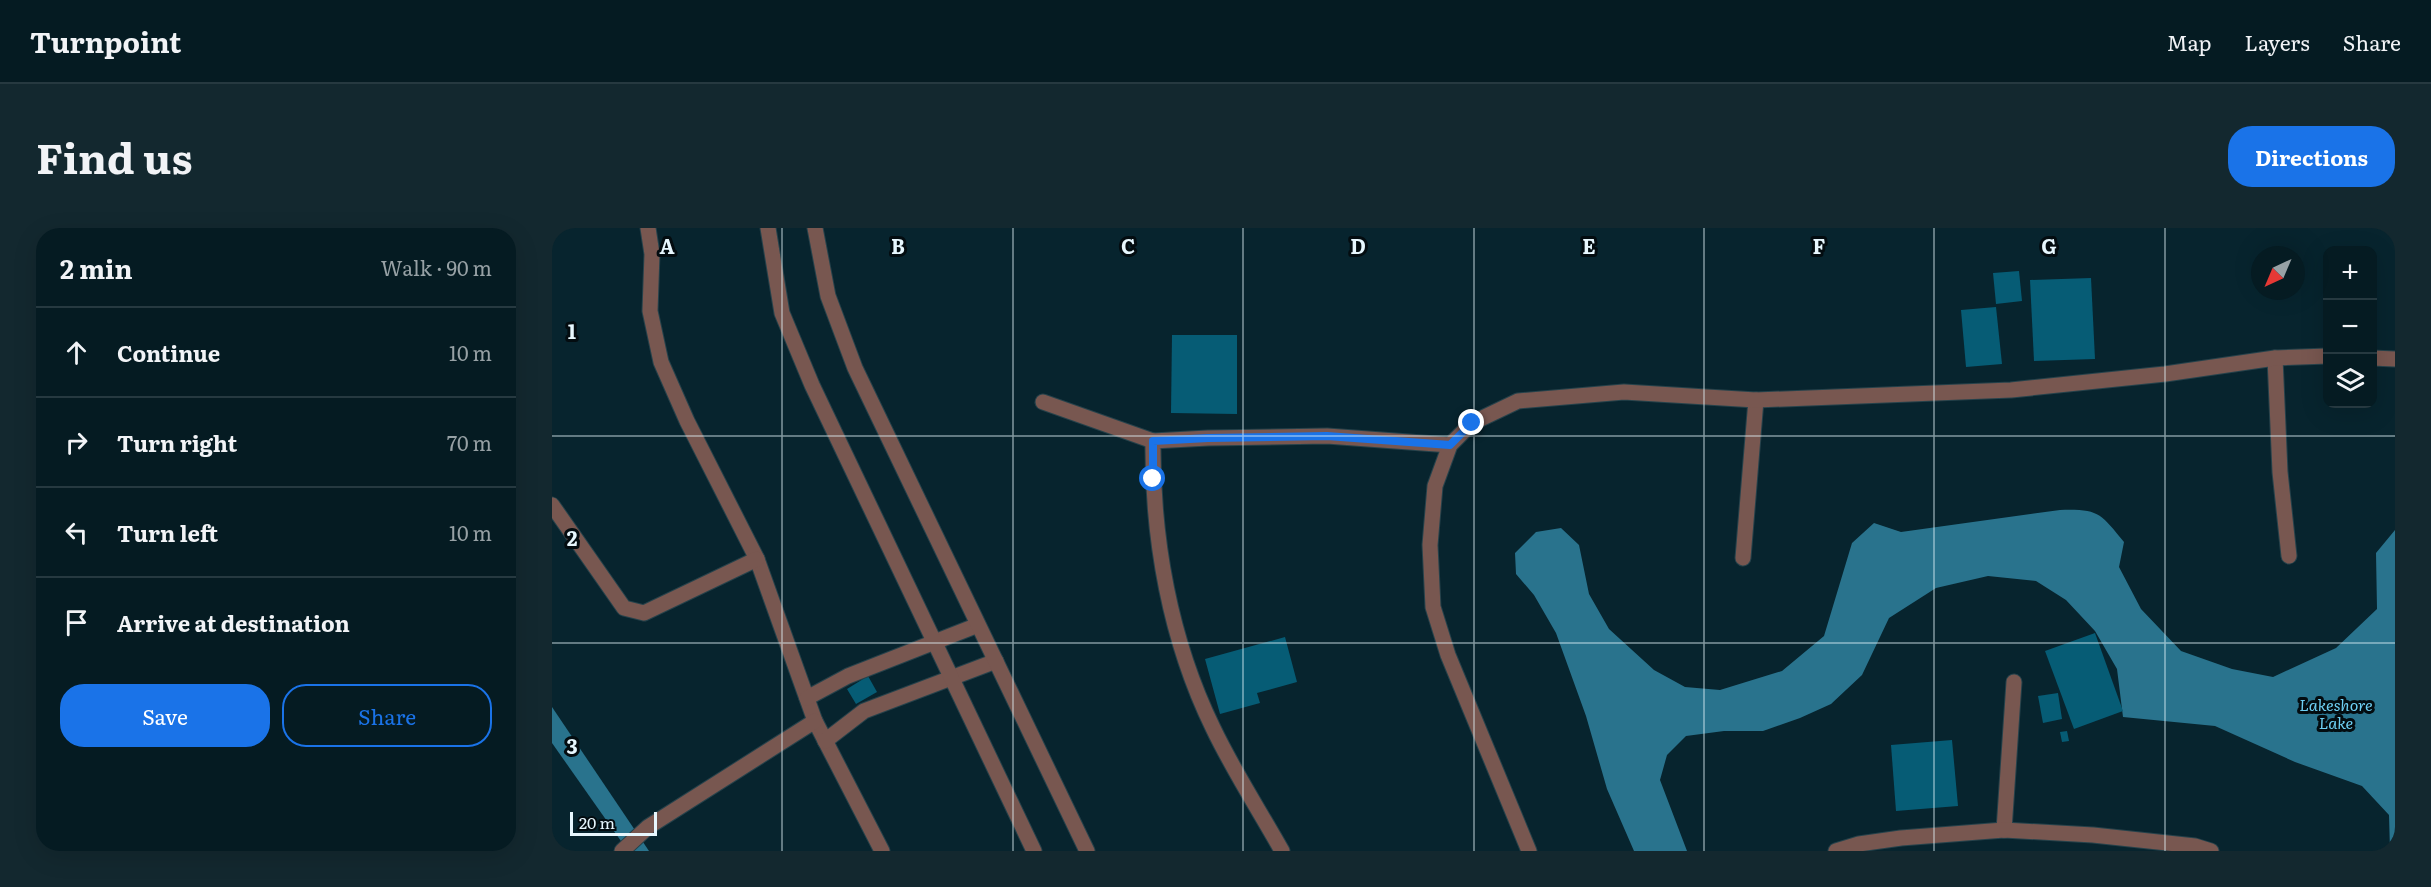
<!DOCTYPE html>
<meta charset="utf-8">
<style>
body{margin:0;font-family:Literata,serif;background:#13282f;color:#f1f3f6}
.controls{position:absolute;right:18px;top:18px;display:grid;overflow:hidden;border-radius:12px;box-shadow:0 6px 24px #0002}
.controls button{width:54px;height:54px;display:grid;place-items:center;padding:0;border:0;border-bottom:2px solid #263940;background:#051b22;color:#f1f3f6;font:30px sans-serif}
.compass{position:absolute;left:1699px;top:18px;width:54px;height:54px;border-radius:50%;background:#051b22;box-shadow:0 6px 24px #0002;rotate:224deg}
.scale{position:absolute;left:18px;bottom:15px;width:87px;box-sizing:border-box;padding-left:6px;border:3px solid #e7f7fe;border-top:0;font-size:16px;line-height:21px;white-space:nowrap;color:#e7f7fe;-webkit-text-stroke:4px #030c10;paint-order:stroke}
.stop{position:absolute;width:18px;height:18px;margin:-14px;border:4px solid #1a73e8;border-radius:50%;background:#fff}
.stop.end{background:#1a73e8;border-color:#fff;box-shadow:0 2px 6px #0008}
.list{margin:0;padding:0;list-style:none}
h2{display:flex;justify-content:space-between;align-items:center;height:78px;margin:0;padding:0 24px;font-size:26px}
h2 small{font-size:20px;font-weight:400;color:#97a1a5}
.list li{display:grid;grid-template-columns:39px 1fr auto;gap:18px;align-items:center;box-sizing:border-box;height:90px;padding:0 24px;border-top:2px solid #263940}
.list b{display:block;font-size:22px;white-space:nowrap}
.list em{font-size:20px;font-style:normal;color:#97a1a5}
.actions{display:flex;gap:12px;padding:18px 24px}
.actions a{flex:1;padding:14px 0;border:2px solid #1a73e8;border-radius:24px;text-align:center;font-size:21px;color:#1a73e8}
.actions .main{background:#1a73e8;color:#fff}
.icon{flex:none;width:33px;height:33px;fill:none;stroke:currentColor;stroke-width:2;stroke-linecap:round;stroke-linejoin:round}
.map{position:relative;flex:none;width:1843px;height:623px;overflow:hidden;border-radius:24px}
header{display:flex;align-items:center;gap:36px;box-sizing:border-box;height:84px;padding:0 30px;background:#051b22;border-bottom:2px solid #263940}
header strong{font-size:28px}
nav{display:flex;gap:33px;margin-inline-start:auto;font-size:21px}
.intro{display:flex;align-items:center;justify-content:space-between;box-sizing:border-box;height:144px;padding:0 36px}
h1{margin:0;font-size:42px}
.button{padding:15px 27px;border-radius:24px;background:#1a73e8;color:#fff;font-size:21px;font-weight:700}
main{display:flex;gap:36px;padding:0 36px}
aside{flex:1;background:#051b22;border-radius:24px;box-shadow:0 6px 24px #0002}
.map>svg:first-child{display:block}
</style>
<header>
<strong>Turnpoint</strong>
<nav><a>Map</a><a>Layers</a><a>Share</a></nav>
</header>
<div class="intro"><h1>Find us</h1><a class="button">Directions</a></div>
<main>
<aside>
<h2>2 min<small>Walk · 90 m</small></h2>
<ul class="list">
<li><svg class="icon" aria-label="ahead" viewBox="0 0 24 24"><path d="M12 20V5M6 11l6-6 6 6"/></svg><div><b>Continue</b></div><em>10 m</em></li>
<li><svg class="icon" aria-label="right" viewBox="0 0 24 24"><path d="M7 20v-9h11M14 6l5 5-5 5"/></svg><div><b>Turn right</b></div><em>70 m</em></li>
<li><svg class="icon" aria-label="left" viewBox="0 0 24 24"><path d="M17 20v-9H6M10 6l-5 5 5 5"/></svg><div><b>Turn left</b></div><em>10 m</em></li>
<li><svg class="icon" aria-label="arrive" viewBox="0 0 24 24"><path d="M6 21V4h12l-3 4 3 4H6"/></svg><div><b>Arrive at destination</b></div></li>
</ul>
<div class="actions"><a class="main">Save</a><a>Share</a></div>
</aside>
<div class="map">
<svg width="1843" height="623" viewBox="0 0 1843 623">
<rect width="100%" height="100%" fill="#07242e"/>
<g fill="#29738d">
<path d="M1508 282C1547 281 1548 285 1572 314L1567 339 1589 381 1629 423 1680 441 1721 449 1784 420 1825 381 1824 325 1843 302V623H1838L1837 587 1810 558 1743 534 1663 498 1571 489 1565 441 1543 403 1514 372 1484 353 1436 348 1384 360 1337 390 1310 447 1279 476 1248 490 1211 503H1172L1134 508 1115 527 1108 552 1135 623H1082L1055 561 1034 488 1004 405 982 367 964 346 963 325 984 304 1009 300 1027 317 1037 366 1057 401 1102 442 1133 459 1168 462 1230 443 1272 408 1300 315 1322 295 1349 304Z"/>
<polygon points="0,479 97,623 76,623 0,515"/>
</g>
<g fill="#065c75">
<polygon points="1467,43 1470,73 1444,76 1441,45"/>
<polygon points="1539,50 1543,131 1482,133 1478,52"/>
<polygon points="1444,79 1450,136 1414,139 1409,82"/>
<polygon points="620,107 685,107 685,186 619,185"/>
<polygon points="1543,405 1571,483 1522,501 1493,423"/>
<polygon points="733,409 745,454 705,465 708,475 668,486 653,431"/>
<polygon points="316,448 325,464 304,476 295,461"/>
<polygon points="1506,465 1510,491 1491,495 1486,468"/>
<polygon points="1515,503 1517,513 1510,514 1508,504"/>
<polygon points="1400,512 1406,578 1344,583 1339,517"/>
</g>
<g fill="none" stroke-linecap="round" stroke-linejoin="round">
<defs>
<g id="minor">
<polyline points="96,0 100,26 98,83 109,134 135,193 205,331 263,493 330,623"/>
<polyline points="1723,130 1728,244 1737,328"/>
<polyline points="1820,130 1843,131"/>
<polyline points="491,174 601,213"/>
<polyline points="0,277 72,380 92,385 205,331"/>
<polyline points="1191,330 1204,172"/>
<polyline points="255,470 296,448 426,397"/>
<polyline points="273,513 312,483 444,433"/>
<polyline points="1452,602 1462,454"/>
<polyline points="70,623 96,599 263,493"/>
<path d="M730 623C707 582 681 542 661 500 618 412 600 311 601 213L656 210 775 208 898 217"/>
<polyline points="977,623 896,427 881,379 878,317 883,258 898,217 920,195 966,173 1072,164 1204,172 1459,162 1613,146 1723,130 1776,128"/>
<polyline points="1284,623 1307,616 1349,610 1452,602 1541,607 1643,618 1659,623"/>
</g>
<g id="tertiary">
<polyline points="216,0 230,85 260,157 482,623"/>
<polyline points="263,0 276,68 303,140 535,623"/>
</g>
</defs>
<use href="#minor" stroke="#26424b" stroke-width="17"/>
<use href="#tertiary" stroke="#26424b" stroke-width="17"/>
<use href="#minor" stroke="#785750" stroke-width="15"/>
<use href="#tertiary" stroke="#785750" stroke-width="15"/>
</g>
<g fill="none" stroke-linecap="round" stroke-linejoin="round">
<polyline stroke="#1a73e8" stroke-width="8" points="601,251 601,213 656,210 775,208 898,217 920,195"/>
</g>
<path fill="none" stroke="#e7f7fe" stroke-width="1.5" stroke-opacity="0.55" d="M230 0V623M461 0V623M691 0V623M922 0V623M1152 0V623M1382 0V623M1613 0V623M0 208H1843M0 415H1843"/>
<g text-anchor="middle" stroke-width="6" stroke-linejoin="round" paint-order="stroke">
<g font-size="16" font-style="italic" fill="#6ed0f4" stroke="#030c10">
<text x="1784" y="483">Lakeshore<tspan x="1784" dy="18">Lake</tspan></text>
</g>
</g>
<g font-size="20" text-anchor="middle" font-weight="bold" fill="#e7f7fe" stroke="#030c10" stroke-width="6" stroke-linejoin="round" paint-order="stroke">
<text x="115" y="26">A</text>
<text x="346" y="26">B</text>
<text x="576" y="26">C</text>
<text x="806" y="26">D</text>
<text x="1037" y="26">E</text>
<text x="1267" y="26">F</text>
<text x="1497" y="26">G</text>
<text x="20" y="111">1</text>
<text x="20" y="318">2</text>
<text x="20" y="526">3</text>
</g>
</svg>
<div class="controls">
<button>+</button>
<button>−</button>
<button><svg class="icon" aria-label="layers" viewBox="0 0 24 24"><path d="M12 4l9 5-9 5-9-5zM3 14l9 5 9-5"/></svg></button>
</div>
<svg class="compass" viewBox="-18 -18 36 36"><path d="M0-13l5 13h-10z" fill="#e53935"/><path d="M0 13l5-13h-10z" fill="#97a1a5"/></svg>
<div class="scale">20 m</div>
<div class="stop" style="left:601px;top:251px"></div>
<div class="stop end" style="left:920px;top:195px"></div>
</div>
</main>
